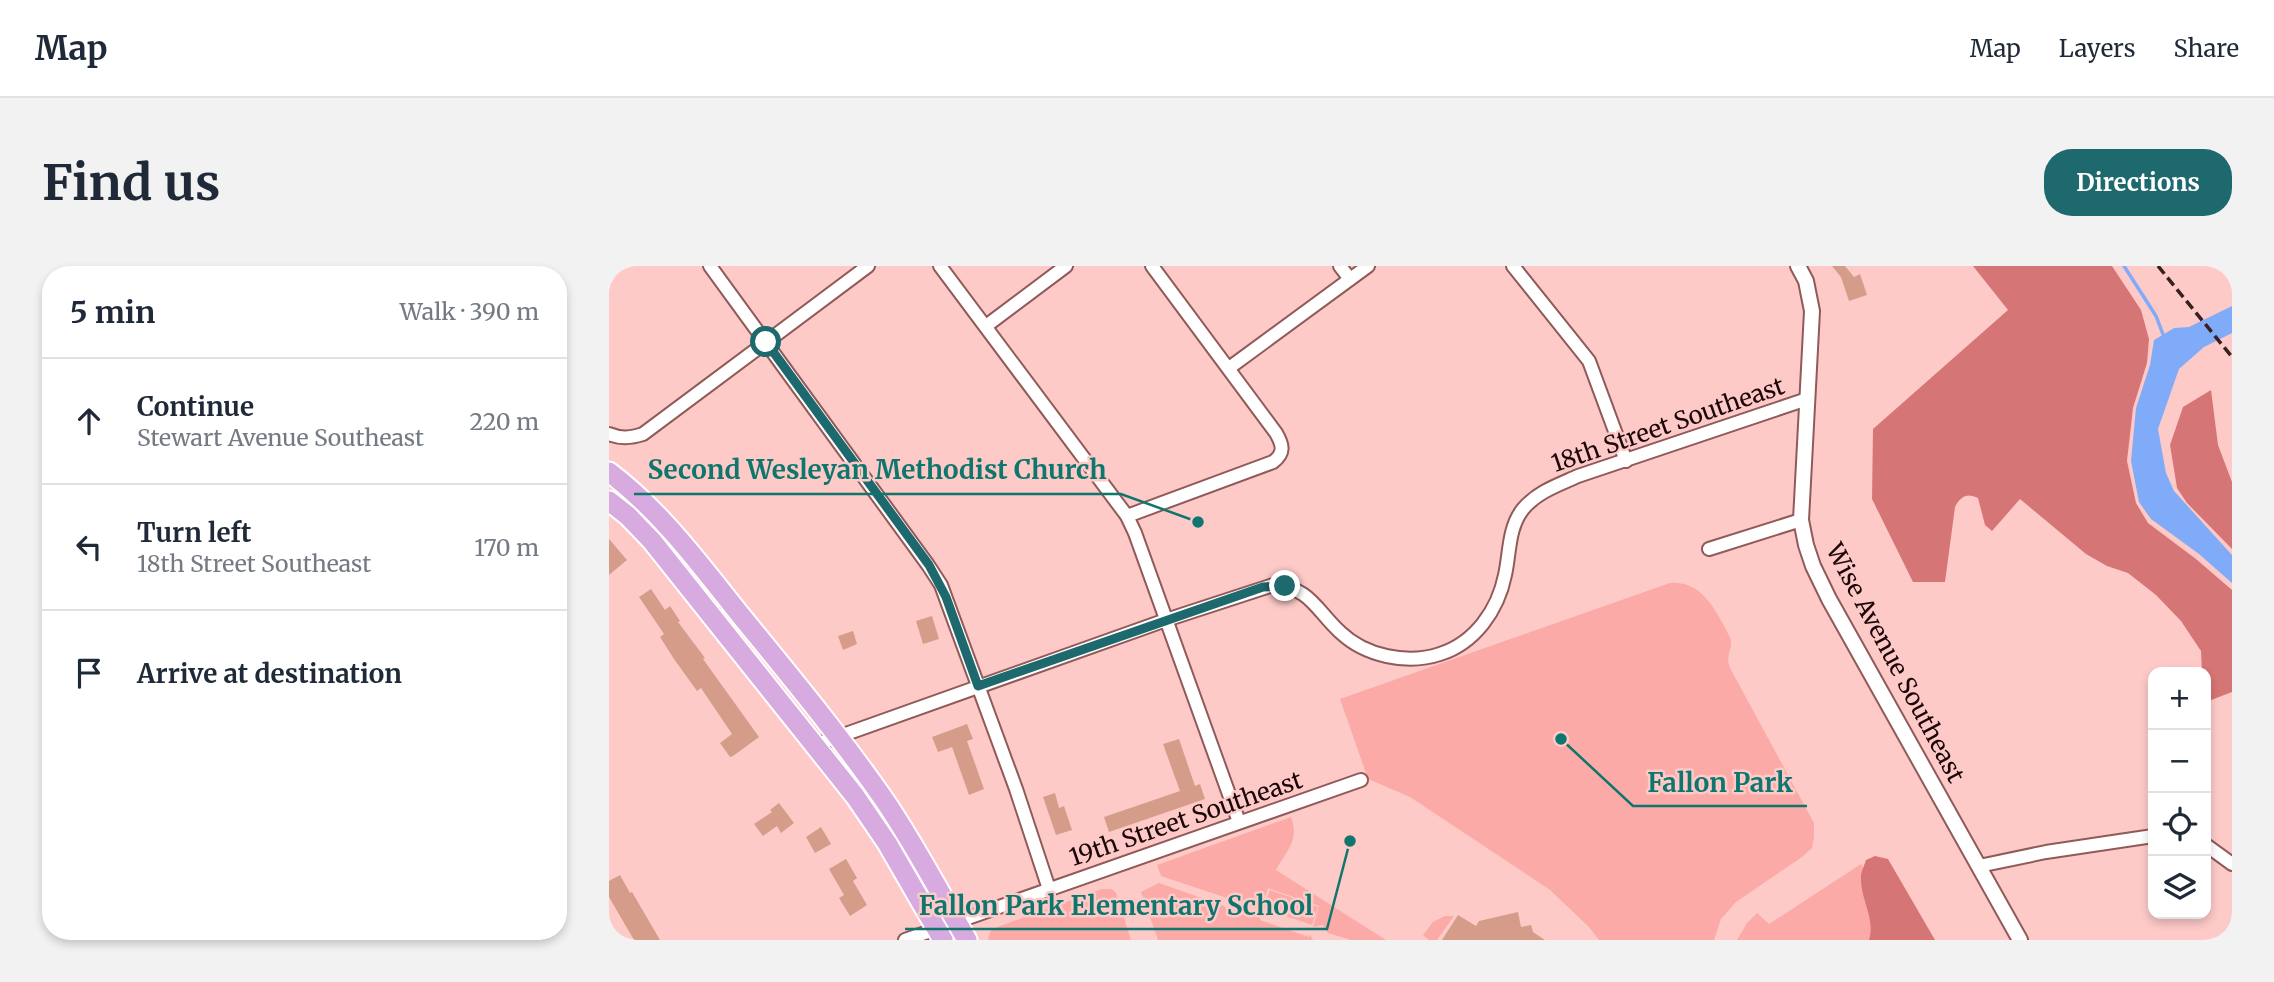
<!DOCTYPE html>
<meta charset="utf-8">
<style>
body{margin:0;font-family:Merriweather,serif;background:#f2f2f3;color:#1f2937}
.controls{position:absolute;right:21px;bottom:21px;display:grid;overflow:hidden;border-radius:14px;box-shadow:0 4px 10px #0003}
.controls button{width:63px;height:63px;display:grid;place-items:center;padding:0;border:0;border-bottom:2px solid #e0e1e3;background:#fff;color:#1f2937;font:35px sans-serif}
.stop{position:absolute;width:21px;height:21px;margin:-16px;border:5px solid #1d696e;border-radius:50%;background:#fff}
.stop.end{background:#1d696e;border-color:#fff;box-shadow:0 2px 7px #0008}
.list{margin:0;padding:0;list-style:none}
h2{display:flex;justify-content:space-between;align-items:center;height:91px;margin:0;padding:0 28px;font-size:30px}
h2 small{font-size:23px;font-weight:400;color:#747a83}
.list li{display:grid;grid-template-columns:46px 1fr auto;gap:21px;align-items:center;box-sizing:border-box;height:126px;padding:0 28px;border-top:2px solid #e0e1e3}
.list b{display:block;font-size:26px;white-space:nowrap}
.list p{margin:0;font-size:23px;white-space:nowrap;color:#747a83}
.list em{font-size:23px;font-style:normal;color:#747a83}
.icon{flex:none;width:38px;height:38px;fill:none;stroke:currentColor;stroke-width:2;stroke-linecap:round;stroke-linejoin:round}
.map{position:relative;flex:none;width:1623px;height:674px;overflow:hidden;border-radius:28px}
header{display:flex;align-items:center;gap:42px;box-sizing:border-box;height:98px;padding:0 35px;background:#fff;border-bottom:2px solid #e0e1e3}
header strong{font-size:33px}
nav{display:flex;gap:38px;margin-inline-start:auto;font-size:24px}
.intro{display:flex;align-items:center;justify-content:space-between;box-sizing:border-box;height:168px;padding:0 42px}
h1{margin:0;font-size:49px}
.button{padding:18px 32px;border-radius:28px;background:#1d696e;color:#fff;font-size:24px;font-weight:700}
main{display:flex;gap:42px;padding:0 42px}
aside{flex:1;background:#fff;border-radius:28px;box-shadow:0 4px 10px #0003}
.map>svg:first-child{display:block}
</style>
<header>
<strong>Map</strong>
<nav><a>Map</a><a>Layers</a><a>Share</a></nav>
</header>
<div class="intro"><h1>Find us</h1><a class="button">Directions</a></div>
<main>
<aside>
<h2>5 min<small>Walk · 390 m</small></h2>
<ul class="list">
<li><svg class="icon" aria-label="ahead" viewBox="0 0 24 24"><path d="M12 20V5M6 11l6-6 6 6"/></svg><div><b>Continue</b><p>Stewart Avenue Southeast</p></div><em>220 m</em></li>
<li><svg class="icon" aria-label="left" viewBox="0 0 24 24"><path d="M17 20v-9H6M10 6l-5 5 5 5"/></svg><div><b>Turn left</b><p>18th Street Southeast</p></div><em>170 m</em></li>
<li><svg class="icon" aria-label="arrive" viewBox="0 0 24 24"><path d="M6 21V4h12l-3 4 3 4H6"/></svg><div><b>Arrive at destination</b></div></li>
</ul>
</aside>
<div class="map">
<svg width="1623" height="674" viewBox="0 0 1623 674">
<rect width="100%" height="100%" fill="#fdcac8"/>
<g fill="#fcaaa7">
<path d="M1061 317C1089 315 1103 337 1115 360 1117 364 1121 370 1122 375 1123 386 1116 389 1121 402L1205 557V571L1203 582 1193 591 1127 636 1112 653 1105 674H990L980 661 941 624 801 531 759 513 731 433Z"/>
<path d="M682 551C691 575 677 585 667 604L777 674H742L719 667 714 659 704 661 710 640 659 622 652 644 633 638 628 630 618 632 552 610 548 599Z"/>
<polygon points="1252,598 1297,674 1128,674 1138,657 1148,647 1160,658"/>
<polygon points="550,617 615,640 621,647 625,648 631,644 651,651 651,654 700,671 701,669 704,674 549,674 532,626"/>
<polygon points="493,623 503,623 507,627 522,674 379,674 381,666 386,662"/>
<polygon points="661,624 709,641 703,659 654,642"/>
<polygon points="836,650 845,650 828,674 820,674 814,669 824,656"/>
</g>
<g fill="#d67575">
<path d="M1364 0H1503L1532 44 1540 73 1538 97 1524 142 1518 195 1527 237 1539 257 1587 293 1623 324V426L1597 436V406H1593L1592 385 1572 355 1547 329 1519 307 1498 300 1477 288 1411 233 1383 265 1376 259 1369 232C1358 226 1351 231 1346 241L1336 316H1304L1263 233 1264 163 1399 44Z"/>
<polygon points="1602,124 1609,179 1623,216 1623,283 1578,237 1568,222 1561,179 1574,141"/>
<path d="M1266 590 1279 593 1326 674H1260C1267 654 1251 632 1252 611 1252 606 1255 600 1257 594Z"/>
</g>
<polygon fill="#80abf8" points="1623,40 1623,67 1595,81 1570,103 1549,163 1557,207 1565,225 1623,289 1623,317 1590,288 1542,253 1530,236 1522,195 1527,142 1541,99 1545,74 1565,62 1580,61"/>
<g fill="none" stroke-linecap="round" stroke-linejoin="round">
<polyline stroke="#80abf8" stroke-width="3.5" points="1515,0 1547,50 1555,71"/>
</g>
<g fill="#d59d89">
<polygon points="1223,0 1236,0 1245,11 1251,8 1258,29 1240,35 1232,11"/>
<polygon points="0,273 18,294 0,309"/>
<polygon points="42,323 56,344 61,340 71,355 69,356 96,392 94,393 150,471 124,490 121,491 111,477 123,468 92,422 88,425 65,393 51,371 55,368 30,331"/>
<polygon points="323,350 330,373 314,378 307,355"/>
<polygon points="244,365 248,378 234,384 229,370"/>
<polygon points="358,458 364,473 358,475 375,523 360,529 343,481 329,486 323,471"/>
<polygon points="570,473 586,520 591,518 596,533 500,566 495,551 571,525 554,478"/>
<polygon points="446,527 450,542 455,540 463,564 447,569 434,531"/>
<polygon points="170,537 185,557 172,567 168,560 154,570 145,558 163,546 161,544"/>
<polygon points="212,561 222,578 206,587 197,571"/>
<polygon points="237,593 248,612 244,615 258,639 241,650 230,632 235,629 220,603"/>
<polygon points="11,609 21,627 23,626 51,674 25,674 0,631 0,615"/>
<polygon points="909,646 912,661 922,659 924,666 936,674 833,674 849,649 867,660 870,655"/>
</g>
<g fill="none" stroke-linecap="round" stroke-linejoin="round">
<defs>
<g id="minor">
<polyline points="101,0 319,299 332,319 407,523 440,623"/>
<polyline points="331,0 518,250 526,267 630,556"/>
<polyline points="731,0 741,13"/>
<polyline points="904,0 980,95 1017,195"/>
<polyline points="377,60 457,0"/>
<polyline points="620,102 759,0"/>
<path d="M0 168C12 173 22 172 34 168L259 0"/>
<path d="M518 250 664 196C676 187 674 179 667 167L543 0"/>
<polyline points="1100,283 1192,254"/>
<path d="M206 479 557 354 664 319C701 321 707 344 731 366 756 390 798 399 831 388 866 377 889 344 896 309 901 287 899 262 914 243 928 226 949 219 969 210L1198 133"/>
<polyline points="1597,579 1623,598"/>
<polyline points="1370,600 1437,586 1544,570"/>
<polyline points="296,674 752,514"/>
</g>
<polyline id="tertiary" points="1189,0 1197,15 1203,45 1192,254 1197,279 1204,300 1220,333 1411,674"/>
<g id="primary">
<path d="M0 206C53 246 92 300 133 351 181 410 230 469 274 532 305 577 331 627 358 674"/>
<polyline points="0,235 19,250 43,275 246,530 278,577 334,674"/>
</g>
</defs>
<use href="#minor" stroke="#905a59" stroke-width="16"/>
<use href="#tertiary" stroke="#905a59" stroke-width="18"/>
<use href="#primary" stroke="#fff" stroke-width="23"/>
<use href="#minor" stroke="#fff" stroke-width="12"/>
<use href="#tertiary" stroke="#fff" stroke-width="14"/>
<use href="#primary" stroke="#d7aae0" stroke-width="19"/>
<polyline stroke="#392020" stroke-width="3.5" stroke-dasharray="10 5" stroke-linecap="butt" points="1549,0 1623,91"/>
</g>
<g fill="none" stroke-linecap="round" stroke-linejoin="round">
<polyline stroke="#1d696e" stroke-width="9" points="157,76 320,299 337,331 369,420 654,321 676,320"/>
</g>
<g text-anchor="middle" stroke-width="5" stroke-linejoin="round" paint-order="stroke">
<g font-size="24" fill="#1c0708" stroke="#fdcac8">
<text transform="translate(1059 159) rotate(-19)" y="8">18th Street Southeast</text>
<text transform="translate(1286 397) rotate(62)" y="8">Wise Avenue Southeast</text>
<text transform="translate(577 553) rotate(-19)" y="8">19th Street Southeast</text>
</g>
</g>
<path fill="none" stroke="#0f766e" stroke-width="2.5" d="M589 256L512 228H25M952 473L1024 540H1198M741 575L718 663H296"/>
<g fill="#0f766e" stroke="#fdcac8" stroke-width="2.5">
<circle cx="589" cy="256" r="7"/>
<circle cx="952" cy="473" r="7"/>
<circle cx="741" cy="575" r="7"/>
</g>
<g font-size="26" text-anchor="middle" font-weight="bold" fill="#0f766e" stroke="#fdcac8" stroke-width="5" stroke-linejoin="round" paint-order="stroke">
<text x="268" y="213">Second Wesleyan Methodist Church</text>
<text x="1111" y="526">Fallon Park</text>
<text x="507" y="649">Fallon Park Elementary School</text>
</g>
</svg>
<div class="controls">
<button>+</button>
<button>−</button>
<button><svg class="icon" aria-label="locate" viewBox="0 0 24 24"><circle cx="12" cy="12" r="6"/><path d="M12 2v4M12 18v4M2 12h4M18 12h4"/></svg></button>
<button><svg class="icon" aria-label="layers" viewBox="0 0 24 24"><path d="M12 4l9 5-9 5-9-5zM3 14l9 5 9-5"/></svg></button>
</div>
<div class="stop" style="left:157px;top:76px"></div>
<div class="stop end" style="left:676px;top:320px"></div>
</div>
</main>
